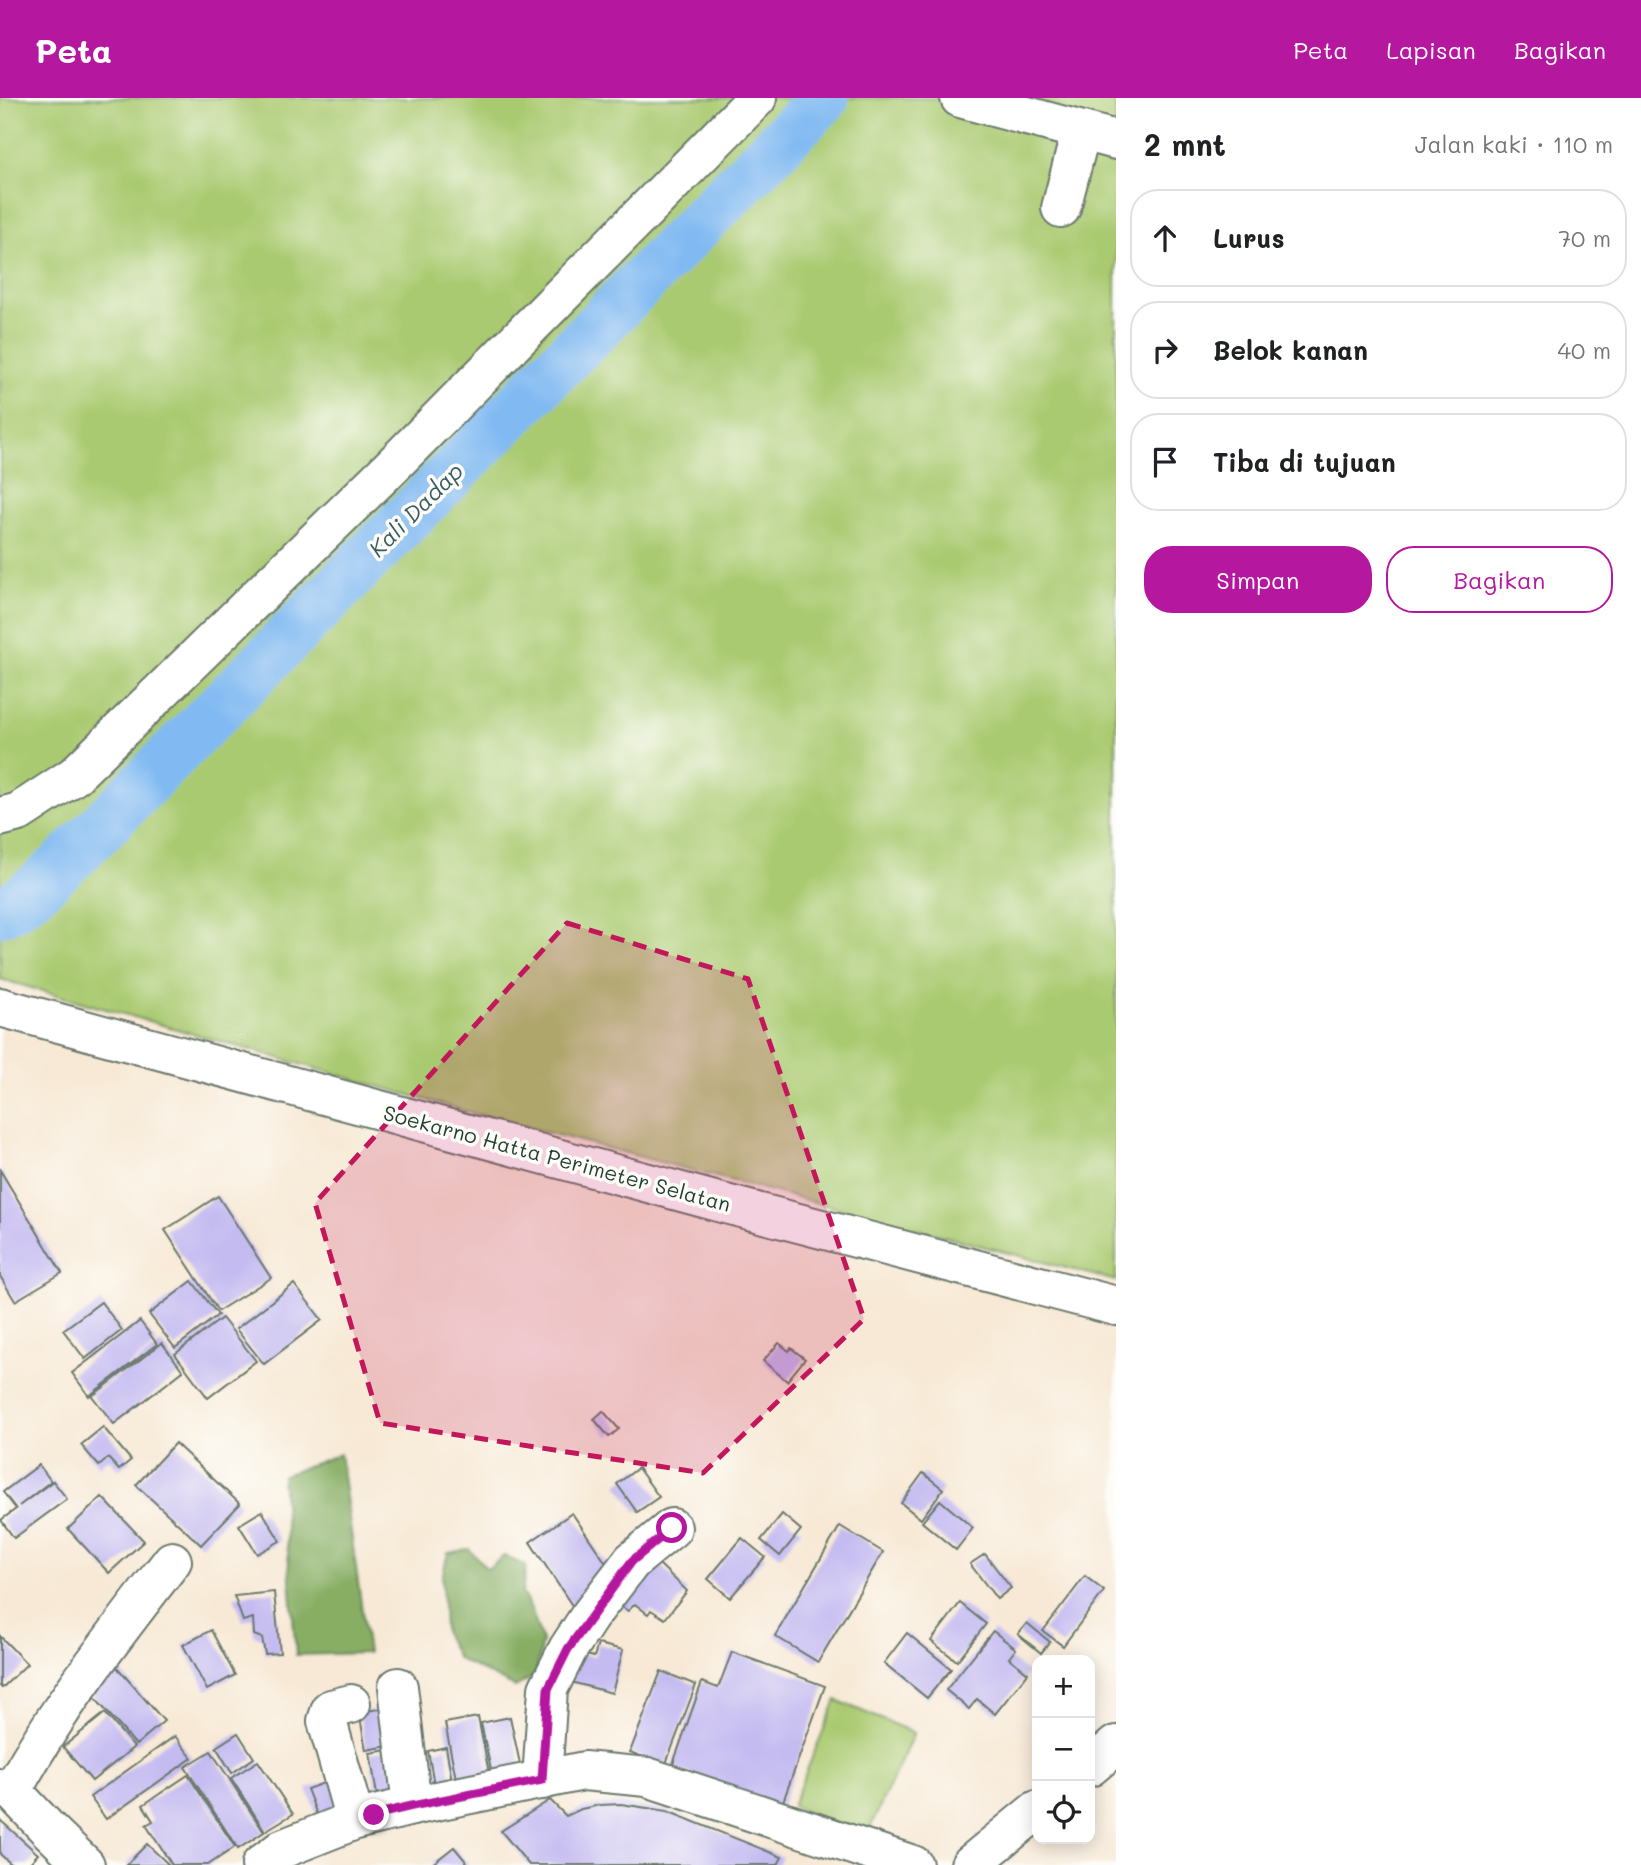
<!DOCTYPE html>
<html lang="id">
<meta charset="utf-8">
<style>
body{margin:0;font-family:Mali,sans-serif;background:#f6f6f6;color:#202124}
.controls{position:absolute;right:21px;bottom:21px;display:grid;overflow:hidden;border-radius:14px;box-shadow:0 4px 18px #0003}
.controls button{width:63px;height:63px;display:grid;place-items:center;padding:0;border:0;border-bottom:2px solid #e0e0e0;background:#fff;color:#202124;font:35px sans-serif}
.stop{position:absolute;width:21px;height:21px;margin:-16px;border:5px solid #b5179e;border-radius:50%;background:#fff}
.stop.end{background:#b5179e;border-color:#fff;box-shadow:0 2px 7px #0008}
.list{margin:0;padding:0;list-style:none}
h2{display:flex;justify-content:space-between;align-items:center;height:91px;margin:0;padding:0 28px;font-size:30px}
h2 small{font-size:23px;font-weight:400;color:#757577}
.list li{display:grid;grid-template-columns:46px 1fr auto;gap:21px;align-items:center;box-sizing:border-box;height:98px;margin:0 14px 14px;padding:0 14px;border:2px solid #e0e0e0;border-radius:28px}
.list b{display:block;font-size:26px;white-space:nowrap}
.list em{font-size:23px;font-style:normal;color:#757577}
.actions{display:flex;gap:14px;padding:21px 28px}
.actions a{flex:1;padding:16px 0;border:2px solid #b5179e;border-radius:28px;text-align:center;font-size:24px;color:#b5179e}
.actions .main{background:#b5179e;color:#fff}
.icon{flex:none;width:38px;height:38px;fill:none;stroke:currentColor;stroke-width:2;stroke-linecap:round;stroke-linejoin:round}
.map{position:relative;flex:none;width:1116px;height:1767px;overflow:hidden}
header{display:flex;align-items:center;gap:42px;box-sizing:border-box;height:98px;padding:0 35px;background:#b5179e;color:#fff}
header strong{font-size:33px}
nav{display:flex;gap:38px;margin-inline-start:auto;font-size:24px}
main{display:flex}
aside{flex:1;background:#fff}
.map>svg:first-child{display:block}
</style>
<header>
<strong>Peta</strong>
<nav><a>Peta</a><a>Lapisan</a><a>Bagikan</a></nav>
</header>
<main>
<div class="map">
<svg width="1116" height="1767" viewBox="0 0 1116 1767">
<rect width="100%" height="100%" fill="#fdfcf7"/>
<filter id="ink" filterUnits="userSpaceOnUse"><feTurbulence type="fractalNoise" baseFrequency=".0143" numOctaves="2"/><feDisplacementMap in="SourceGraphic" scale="14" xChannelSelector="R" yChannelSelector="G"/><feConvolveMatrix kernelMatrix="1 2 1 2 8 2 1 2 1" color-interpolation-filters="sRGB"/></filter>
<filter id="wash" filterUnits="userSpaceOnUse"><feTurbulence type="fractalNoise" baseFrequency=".00686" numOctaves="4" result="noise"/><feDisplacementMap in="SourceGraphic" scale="28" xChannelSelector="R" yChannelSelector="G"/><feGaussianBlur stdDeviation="1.57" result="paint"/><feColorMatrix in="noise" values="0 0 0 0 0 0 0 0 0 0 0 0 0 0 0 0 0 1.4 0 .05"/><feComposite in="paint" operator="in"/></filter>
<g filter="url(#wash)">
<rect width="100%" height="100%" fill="#f7e9d5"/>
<g fill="#aaca71" stroke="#648452" stroke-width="2">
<polygon points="0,0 1116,0 1116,1183 473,1015 0,881"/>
<polygon points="836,1602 914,1635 866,1739 792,1708"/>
</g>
<g fill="#87ae63" stroke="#53764c" stroke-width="2">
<polygon points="340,1356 368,1555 296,1557 282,1378"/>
<polygon points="469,1451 487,1471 504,1458 526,1468 522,1495 531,1511 542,1543 536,1577 515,1589 458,1561 444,1535 442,1479 448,1455"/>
</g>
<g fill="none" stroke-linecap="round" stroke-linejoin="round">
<path stroke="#81baf2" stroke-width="51" d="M0 813C26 808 101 729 124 706L824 0"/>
</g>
<g id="blocks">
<g fill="#c4bbf1">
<polygon points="0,1072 62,1175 15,1203 0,1178"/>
<polygon points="218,1098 271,1180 218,1213 165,1132"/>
<polygon points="192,1183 218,1217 175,1250 149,1216"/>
<polygon points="294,1186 322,1222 264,1266 236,1231"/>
<polygon points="101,1204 122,1232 85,1261 63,1232"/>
<polygon points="222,1220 256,1263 208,1300 175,1256"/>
<polygon points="140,1223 157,1246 89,1298 72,1275"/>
<polygon points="162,1245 183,1273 114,1326 92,1298"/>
<polygon points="779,1245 789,1253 791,1250 805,1261 787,1283 763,1263"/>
<polygon points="603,1313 619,1331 609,1339 594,1321"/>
<polygon points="103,1329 131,1362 119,1372 108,1360 99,1368 81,1347"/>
<polygon points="175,1345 240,1406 201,1447 136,1387"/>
<polygon points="39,1367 51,1383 19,1408 53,1383 67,1401 14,1440 1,1422 16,1411 3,1394"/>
<polygon points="638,1370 659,1399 637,1414 617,1386"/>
<polygon points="923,1375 943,1391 921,1421 901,1405"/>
<polygon points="102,1399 144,1443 109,1475 68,1431"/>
<polygon points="940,1402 973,1430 956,1452 922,1424"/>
<polygon points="262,1413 280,1443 257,1456 239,1427"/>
<polygon points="572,1415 616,1480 573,1509 530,1444"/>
<polygon points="782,1416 801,1432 780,1458 761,1442"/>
<polygon points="840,1428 883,1454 818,1564 775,1538"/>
<polygon points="742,1440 765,1459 730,1500 708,1481"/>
<polygon points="985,1456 1011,1490 997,1501 970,1466"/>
<polygon points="654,1461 687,1493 665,1521 651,1512 648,1516 635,1506 628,1513 615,1504"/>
<polygon points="1085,1478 1104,1493 1063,1548 1043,1533"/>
<polygon points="274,1494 280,1555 265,1556 262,1540 254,1537 253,1520 243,1523 234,1498"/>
<polygon points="960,1505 986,1526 957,1563 931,1543"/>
<polygon points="1027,1525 1050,1544 1041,1555 1018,1536"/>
<polygon points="211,1532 235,1577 207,1592 183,1547"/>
<polygon points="993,1533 1016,1551 1009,1560 1028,1575 995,1616 977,1601 969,1611 946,1592"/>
<polygon points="907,1535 951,1571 927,1600 884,1565"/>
<polygon points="0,1538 27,1566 2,1590 0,1588"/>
<polygon points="598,1546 623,1552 612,1595 571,1584 579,1555 594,1559"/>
<polygon points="732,1554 825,1588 781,1709 672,1669 702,1584 718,1590"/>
<polygon points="116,1568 164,1623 136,1647 88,1592"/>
<polygon points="661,1573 696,1587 665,1668 630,1654"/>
<polygon points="394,1609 400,1646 366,1652 359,1614"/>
<polygon points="105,1615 134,1649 92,1683 63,1649"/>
<polygon points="478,1619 492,1690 459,1696 445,1625"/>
<polygon points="510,1619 523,1680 494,1686 481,1625"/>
<polygon points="238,1635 254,1660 232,1675 216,1649"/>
<polygon points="175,1638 192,1660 106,1721 90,1699"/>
<polygon points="446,1649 453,1689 435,1692 428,1653"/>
<polygon points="399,1650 407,1698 378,1703 370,1655"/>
<polygon points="211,1653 264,1734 238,1751 185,1669"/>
<polygon points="258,1663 293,1716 265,1733 231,1680"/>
<polygon points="188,1677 235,1749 208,1767 172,1767 146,1727 153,1723 143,1707"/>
<polygon points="335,1681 348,1713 320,1724 307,1691"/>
<polygon points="550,1702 566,1718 581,1711 600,1707 621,1706 667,1713 782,1759 778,1767 529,1767 501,1733"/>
<polygon points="0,1722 38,1756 28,1767 12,1767 0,1756"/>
<polygon points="147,1746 169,1767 126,1767"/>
<polygon points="454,1749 469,1767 431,1767"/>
</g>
</g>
</g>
<g filter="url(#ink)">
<use href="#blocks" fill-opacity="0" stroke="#6b796c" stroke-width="2"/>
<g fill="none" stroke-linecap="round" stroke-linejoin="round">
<defs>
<g id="minor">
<polyline points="960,0 1116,42"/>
<polyline points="1061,110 1081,33"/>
<polyline points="0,719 19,714 74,678 392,368 757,0"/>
<polyline points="398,1589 412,1708"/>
<polyline points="351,1606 331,1611 327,1623 355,1722"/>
<polyline points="542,1682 548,1591 568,1551 589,1519 632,1463 672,1430"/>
<polyline points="0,1690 12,1693 49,1732 85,1767"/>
<path d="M12 1693C57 1610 115 1537 172 1463"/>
<polyline points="261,1767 282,1751 355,1722 412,1708 584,1673 647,1679 913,1767"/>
</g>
<g id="major">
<polyline points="0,909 722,1105 1116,1208"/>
<polyline points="1090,1669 1116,1647"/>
<polyline points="970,1767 1037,1712"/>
</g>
</defs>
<use href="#minor" stroke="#6b796c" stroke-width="42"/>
<use href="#major" stroke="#6b796c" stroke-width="42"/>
<use href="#minor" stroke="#fff" stroke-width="38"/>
<use href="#major" stroke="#fff" stroke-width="38"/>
</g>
</g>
<g fill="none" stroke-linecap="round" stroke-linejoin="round" filter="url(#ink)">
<polyline stroke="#b5179e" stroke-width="9" points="374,1717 412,1708 542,1682 548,1591 568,1551 632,1463 672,1430"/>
</g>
<path fill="#c2185b" fill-opacity="0.2" stroke="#c2185b" stroke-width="5" stroke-dasharray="14 9" stroke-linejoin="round" d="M567 825 748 881 864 1221 703 1375 380 1325 315 1105Z"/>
<g text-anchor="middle" stroke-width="7" stroke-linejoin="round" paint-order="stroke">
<g font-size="21" fill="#1f3d34" stroke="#fdfcf7">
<text transform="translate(557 1061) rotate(15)" y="7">Soekarno Hatta Perimeter Selatan</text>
</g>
<g font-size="23" font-style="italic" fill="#385c64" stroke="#fdfcf7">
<text transform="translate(416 412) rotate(-45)" y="8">Kali Dadap</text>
</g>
</g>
</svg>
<div class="controls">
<button>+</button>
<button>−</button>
<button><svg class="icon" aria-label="locate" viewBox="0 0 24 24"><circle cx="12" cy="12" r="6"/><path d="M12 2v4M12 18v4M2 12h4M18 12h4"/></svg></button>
</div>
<div class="stop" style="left:672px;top:1430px"></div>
<div class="stop end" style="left:374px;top:1717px"></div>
</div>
<aside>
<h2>2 mnt<small>Jalan kaki · 110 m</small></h2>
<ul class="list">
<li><svg class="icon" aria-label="ahead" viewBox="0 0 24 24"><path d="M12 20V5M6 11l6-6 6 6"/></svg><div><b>Lurus</b></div><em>70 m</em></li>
<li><svg class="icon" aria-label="right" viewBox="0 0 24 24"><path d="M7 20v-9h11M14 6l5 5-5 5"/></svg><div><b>Belok kanan</b></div><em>40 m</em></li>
<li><svg class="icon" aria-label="arrive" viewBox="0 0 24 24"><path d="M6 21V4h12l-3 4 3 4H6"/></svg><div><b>Tiba di tujuan</b></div></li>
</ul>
<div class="actions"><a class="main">Simpan</a><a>Bagikan</a></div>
</aside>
</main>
